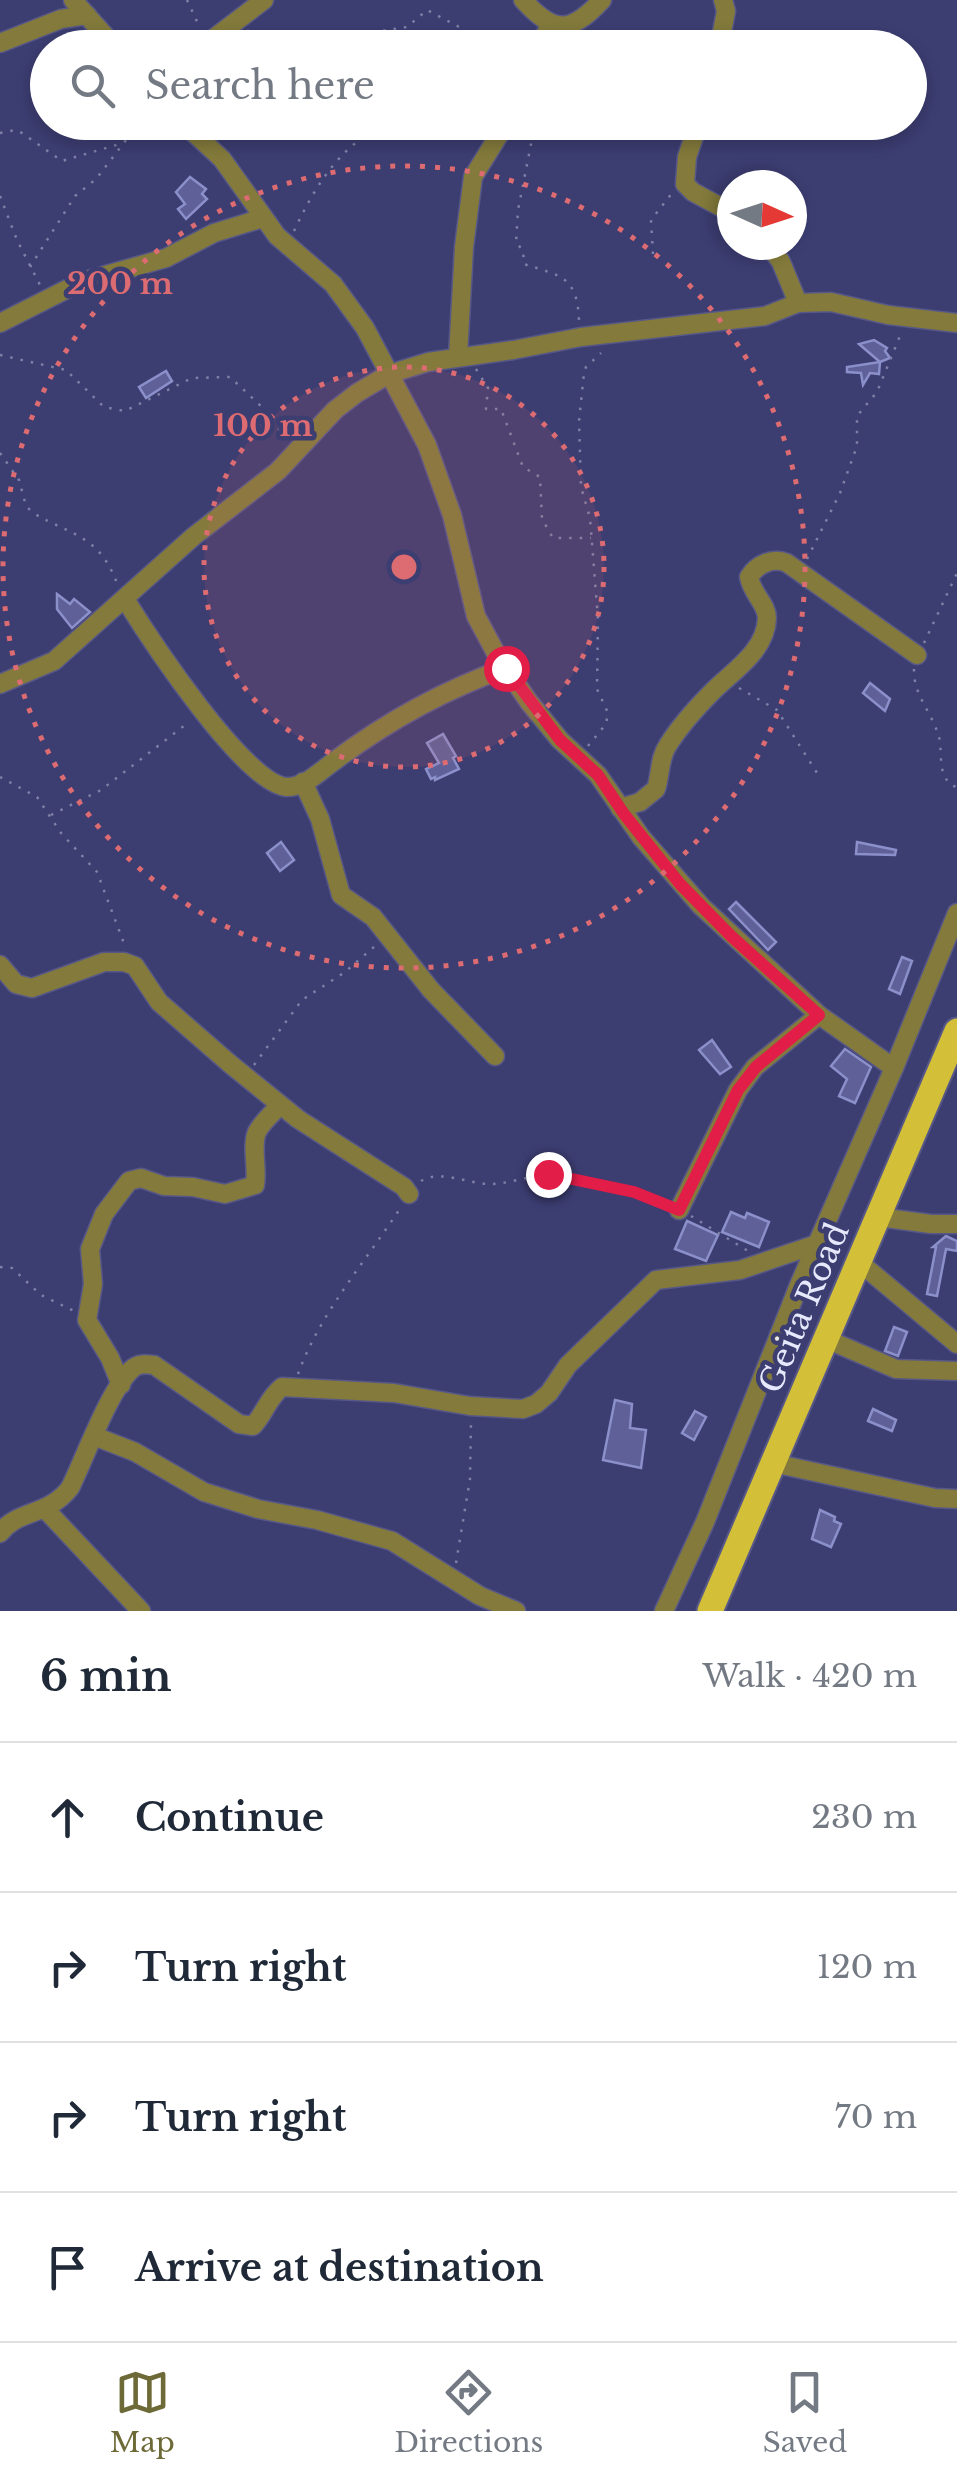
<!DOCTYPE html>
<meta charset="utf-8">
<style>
body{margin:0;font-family:"Libre Baskerville",serif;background:#f2f2f3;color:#1f2937}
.compass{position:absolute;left:717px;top:170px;width:90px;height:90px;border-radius:50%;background:#fff;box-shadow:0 5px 15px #0003;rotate:93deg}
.stop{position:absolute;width:30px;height:30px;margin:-22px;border:8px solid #e11d48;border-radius:50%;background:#fff}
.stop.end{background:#e11d48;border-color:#fff;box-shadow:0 2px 10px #0008}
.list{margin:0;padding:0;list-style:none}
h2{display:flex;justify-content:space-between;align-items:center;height:130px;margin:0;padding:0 40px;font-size:42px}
h2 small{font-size:32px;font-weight:400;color:#747a83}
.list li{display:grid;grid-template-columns:65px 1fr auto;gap:30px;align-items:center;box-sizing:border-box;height:150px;padding:0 40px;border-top:2px solid #e0e1e3}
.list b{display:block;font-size:38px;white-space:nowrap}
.list em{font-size:32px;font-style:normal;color:#747a83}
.icon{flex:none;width:55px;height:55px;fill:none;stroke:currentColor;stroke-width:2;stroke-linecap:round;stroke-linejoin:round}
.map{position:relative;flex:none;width:957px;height:1611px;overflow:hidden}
.search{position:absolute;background:#fff;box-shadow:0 5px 15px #0003;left:30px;right:30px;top:30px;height:110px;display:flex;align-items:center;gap:25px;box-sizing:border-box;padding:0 35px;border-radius:55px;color:#747a83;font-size:38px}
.sheet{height:730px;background:#fff}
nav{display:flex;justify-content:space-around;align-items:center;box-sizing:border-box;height:140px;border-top:2px solid #e0e1e3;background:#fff;font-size:28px;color:#747a83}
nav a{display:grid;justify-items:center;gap:5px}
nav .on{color:#6d6a38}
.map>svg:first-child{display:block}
</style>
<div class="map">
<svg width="957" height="1611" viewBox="0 0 957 1611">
<rect width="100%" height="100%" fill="#3c3d71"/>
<g fill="#5e6097" stroke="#8b8fca" stroke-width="2.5">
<polygon points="190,177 206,189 202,194 207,199 186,219 178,209 185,204 176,192"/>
<polygon points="874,340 887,348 885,351 890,358 880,362 859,344"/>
<polygon points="880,362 879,374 870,373 863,385 861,373 847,372 847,367"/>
<polygon points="166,371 172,381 146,398 139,387"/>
<polygon points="57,594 70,604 74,599 90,612 72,628 57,609"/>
<polygon points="870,683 890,699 885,711 863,693"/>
<polygon points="443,734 456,756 453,758 459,769 435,780 435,777 431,779 426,769 439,763 427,743"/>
<polygon points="281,842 294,860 280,871 267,853"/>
<polygon points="857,842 896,850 895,855 856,854"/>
<polygon points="736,902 776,942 768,950 729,909"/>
<polygon points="902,957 912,961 900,994 889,989"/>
<polygon points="712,1040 731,1067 720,1074 699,1050"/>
<polygon points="845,1049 871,1067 855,1103 839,1096 847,1079 831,1066"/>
<polygon points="731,1212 745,1218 747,1213 769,1222 759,1247 722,1232"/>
<polygon points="687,1221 718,1235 706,1261 675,1249"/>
<polygon points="946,1236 957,1241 957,1251 946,1249 937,1296 927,1294 936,1247 933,1247"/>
<polygon points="894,1327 907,1332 898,1356 885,1351"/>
<polygon points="615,1400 632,1404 630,1428 646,1430 641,1468 603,1460"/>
<polygon points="873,1409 896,1420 892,1431 868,1421"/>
<polygon points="695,1411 706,1417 694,1440 682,1433"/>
<polygon points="820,1510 835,1517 834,1521 841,1524 831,1547 812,1539"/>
</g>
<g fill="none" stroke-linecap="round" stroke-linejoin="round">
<defs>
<g id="minor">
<polyline points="73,0 116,48"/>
<path d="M523 0C555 35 571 33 602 0"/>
<polyline points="0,43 61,19 87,15"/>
<polyline points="201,48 264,0"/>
<polyline points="538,48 551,24"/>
<polyline points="719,48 726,11 723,0"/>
<polyline points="182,122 222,159 277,236 333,284 365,328 427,445 452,515 476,616 498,657 529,702 560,740 598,775 641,837 701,906 819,1015 894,1068"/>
<polyline points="699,122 687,157 685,184 693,192 732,213"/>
<polyline points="769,245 781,262 798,303"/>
<polyline points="0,323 81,282 166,258 214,233 263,218"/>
<polyline points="458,357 464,247 473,177 507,122"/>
<path d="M125 599C148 636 245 785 287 787 305 787 319 772 333 762 386 722 444 690 506 668"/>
<polyline points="0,684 54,661 194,536 278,471 335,410 357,393 389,374 428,362 513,350 581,337 765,316 798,303 831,302 888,315 957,323"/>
<polyline points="303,782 320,819 341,895 373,917 431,990 495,1056"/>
<path d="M620 808 640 802 656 789C661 774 659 758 668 745 680 726 697 707 713 691 733 671 766 651 767 618 767 604 752 594 749 577 757 564 773 557 787 563L917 655"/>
<polyline points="0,965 16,984 32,988 104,962 124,962 135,966 159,1002 229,1063 298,1119 404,1187 409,1194"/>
<polyline points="679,1210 738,1090 755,1067 819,1015"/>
<polyline points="878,1217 931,1224 957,1224"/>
<polyline points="859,1262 957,1344"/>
<polyline points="826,1339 896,1369 957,1371"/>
<path d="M121 1385 110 1358 87 1320 93 1284 90 1249 104 1214 129 1181 141 1178 164 1186 193 1187 225 1194 255 1185C258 1169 251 1146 257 1132 262 1122 273 1113 280 1105"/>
<polyline points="94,1436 135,1452 204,1492 258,1509 317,1520 392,1541 480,1596 516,1611"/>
<polyline points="773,1463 935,1498 957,1499"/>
<polyline points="46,1510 141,1611"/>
<path d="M0 1533C18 1509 47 1517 70 1488 85 1458 109 1390 132 1369 138 1363 146 1364 154 1365L239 1424 253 1426C265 1413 268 1398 282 1387L394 1393 470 1406 523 1409 536 1404 549 1393 568 1365 656 1280 740 1270 817 1244"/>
<polyline points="664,1611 705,1522 799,1285 894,1068 957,913"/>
</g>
<polyline id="highway" points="710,1611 957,1031"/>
</defs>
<use href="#minor" stroke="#575887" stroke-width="21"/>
<use href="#highway" stroke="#575887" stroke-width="29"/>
<g stroke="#7f80a7" stroke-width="2.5" stroke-dasharray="2.5 8" stroke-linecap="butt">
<polyline points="187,0 200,28"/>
<polyline points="247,31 355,35 407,27 427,10 461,28"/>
<polyline points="471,122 484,126"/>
<path d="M524 127 533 134 518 210 516 243 523 250 524 264C560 276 577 275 579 320"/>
<polyline points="0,133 15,130 22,133 62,161 123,143"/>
<polyline points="0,196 17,240 40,285"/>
<path d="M294 231C316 184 342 142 391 122"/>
<polyline points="653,254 651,220 672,193"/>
<polyline points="30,267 75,196 96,179 140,122"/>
<polyline points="0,355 66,370 104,407 125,411 192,378 230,377 263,408 285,437"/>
<polyline points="476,369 488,388 486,409 501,409 523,467 540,477 542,519 553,538 591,538"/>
<path d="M0 453 19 480 26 506 33 513C75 537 98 535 117 583"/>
<polyline points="807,559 840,493 857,446 857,416 877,392 902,331"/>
<polyline points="924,643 957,573"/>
<path d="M914 669C913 695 932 712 939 737 942 749 939 766 945 777 948 783 951 784 957 788"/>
<polyline points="739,688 777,710 819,776"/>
<polyline points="588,746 606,724 608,713 597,689 598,619 590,518 581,487 579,421 584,373 586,367 601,353"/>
<polyline points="0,777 37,797 61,833 97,872 125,946"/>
<polyline points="51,815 101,790 189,722"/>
<polyline points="254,1065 302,1000 345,972 375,946"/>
<path d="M421 1181C440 1169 468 1184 490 1184 511 1184 531 1174 552 1175 586 1177 635 1190 666 1204"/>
<polyline points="691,1216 748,1251"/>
<polyline points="0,1267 12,1268 41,1295 74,1311"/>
<path d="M298 1374C320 1313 366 1261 401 1207"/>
<polyline points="456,1563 470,1479 471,1422"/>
</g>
<use href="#minor" stroke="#837a3b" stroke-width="18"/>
<use href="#highway" stroke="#d4c038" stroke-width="25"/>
</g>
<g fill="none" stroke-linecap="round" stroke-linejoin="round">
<polyline stroke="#e11d48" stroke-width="12" points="506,668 560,740 598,775 624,814 680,884 731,936 819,1015 756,1067 738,1090 679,1210 634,1192 548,1174"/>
</g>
<circle cx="404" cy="567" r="200" fill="#dc6b72" fill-opacity=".12"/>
<g fill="none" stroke="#dc6b72" stroke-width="5" stroke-dasharray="5 10">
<circle cx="404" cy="567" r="200"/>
<circle cx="404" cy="567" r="401"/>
</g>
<g text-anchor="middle" stroke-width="9" stroke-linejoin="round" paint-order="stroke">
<g font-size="32" fill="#e6e8fb" stroke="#3c3d71">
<text transform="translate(804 1308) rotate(-67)" y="11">Geita Road</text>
</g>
</g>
<circle cx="404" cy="567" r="15" fill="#dc6b72" stroke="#3c3d71" stroke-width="5"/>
<g font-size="30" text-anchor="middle" font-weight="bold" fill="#dc6b72" stroke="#3c3d71" stroke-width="9" stroke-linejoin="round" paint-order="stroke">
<text x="120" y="294">200 m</text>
<text x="263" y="436">100 m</text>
</g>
</svg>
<svg class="compass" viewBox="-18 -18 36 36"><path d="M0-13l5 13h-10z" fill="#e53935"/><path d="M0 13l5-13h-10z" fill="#747a83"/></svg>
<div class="stop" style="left:506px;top:668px"></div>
<div class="stop end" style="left:548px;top:1174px"></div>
<div class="search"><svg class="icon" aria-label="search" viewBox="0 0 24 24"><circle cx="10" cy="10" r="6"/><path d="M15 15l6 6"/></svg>Search here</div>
</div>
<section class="sheet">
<h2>6 min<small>Walk · 420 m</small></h2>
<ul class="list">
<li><svg class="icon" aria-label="ahead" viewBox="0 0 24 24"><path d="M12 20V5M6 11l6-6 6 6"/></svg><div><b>Continue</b></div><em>230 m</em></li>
<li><svg class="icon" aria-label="right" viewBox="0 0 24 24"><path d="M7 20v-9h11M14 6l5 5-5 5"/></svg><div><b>Turn right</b></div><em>120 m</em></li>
<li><svg class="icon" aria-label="right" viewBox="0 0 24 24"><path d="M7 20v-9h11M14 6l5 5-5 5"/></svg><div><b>Turn right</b></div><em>70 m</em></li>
<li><svg class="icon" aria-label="arrive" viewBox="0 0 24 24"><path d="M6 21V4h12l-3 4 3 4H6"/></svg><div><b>Arrive at destination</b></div></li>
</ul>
</section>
<nav>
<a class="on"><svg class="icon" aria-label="map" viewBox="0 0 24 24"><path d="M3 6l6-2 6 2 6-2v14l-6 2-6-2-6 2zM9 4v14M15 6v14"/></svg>Map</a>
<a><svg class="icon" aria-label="directions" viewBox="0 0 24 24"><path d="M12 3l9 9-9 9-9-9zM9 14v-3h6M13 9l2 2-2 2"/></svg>Directions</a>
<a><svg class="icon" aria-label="saved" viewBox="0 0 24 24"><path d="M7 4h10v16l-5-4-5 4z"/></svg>Saved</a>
</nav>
